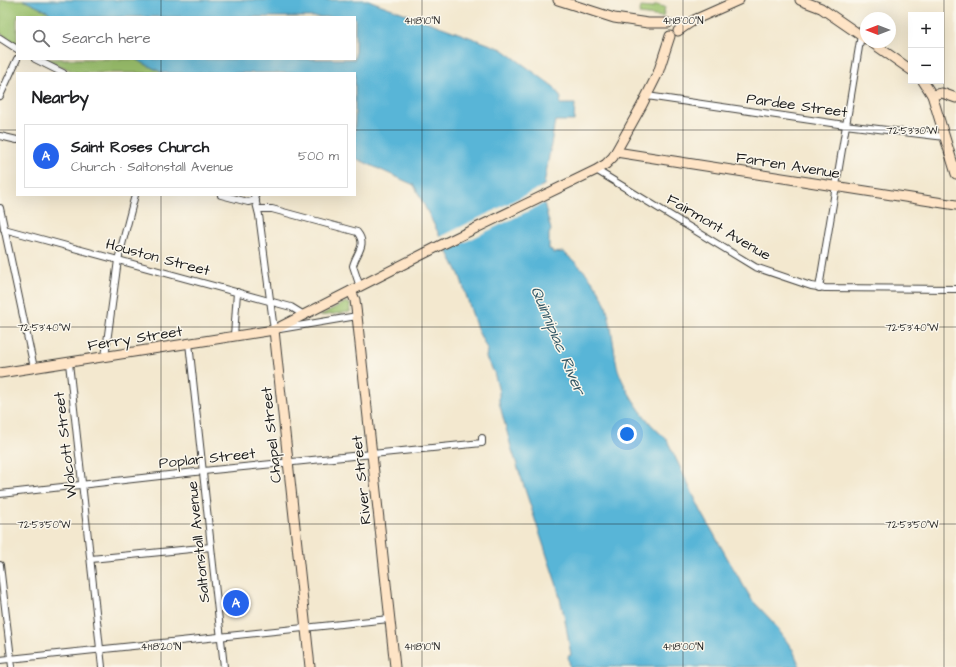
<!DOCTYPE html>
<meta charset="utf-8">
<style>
body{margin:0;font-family:"Architects Daughter",sans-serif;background:#f6f6f6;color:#202124}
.controls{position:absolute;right:12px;top:12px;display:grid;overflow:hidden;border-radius:0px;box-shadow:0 4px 16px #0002}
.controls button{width:36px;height:36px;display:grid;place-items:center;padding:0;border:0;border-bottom:1px solid #e0e0e0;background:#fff;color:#202124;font:20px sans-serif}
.compass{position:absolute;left:860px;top:12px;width:36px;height:36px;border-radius:50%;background:#fff;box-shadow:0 4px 16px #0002;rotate:270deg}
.you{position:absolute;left:627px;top:434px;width:14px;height:14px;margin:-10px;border:3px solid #fff;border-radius:50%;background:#1a73e8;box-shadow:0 0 0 6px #1a73e833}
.badge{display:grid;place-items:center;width:26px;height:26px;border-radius:50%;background:#2563eb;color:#fff;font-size:13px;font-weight:700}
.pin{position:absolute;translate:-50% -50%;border:2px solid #fff;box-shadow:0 1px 4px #0006}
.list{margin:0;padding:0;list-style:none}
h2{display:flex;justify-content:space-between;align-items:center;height:52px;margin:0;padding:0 16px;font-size:17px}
h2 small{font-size:13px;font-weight:400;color:#757577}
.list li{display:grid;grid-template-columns:26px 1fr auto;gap:12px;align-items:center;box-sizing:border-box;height:64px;margin:0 8px 8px;padding:0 8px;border:1px solid #e0e0e0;border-radius:0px}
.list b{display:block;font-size:15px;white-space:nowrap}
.list p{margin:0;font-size:13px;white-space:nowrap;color:#757577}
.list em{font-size:13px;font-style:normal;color:#757577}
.icon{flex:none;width:22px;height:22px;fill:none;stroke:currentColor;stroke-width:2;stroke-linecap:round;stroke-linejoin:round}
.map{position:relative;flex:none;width:956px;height:667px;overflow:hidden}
.search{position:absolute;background:#fff;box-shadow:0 4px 16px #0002;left:16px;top:16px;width:340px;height:44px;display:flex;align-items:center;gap:10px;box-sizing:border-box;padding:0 14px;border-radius:0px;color:#757577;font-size:15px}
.panel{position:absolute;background:#fff;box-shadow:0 4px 16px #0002;left:16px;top:72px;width:340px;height:124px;border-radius:0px}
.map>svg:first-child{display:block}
</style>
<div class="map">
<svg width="956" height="667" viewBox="0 0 956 667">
<rect width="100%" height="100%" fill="#fbf7ec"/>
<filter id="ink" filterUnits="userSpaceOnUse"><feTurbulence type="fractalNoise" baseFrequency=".025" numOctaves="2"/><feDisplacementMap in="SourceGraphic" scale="8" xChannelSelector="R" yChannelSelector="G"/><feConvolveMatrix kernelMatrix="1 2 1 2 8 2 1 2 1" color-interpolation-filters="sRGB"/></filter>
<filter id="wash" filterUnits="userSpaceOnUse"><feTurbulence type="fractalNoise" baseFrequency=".012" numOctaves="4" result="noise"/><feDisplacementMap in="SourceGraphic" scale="16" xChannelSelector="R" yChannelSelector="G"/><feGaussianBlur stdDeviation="0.9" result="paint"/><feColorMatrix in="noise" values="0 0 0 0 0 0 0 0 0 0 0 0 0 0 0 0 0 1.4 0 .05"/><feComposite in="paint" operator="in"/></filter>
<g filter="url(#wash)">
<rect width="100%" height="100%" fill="#f3e8cf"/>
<g fill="#9dc36e" stroke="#5c7045">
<polygon points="0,0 23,0 49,12 48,16 50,17 17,17 17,44 0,33"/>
<polygon points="656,5 665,7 663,17 639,14 641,7 652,8"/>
<polygon points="45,59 135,59 163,73 77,73"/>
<polygon points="346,302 350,304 350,312 319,316"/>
</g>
<path fill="#59b5d7" stroke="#3a687a" d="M23 0H368L502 49 554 87 561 98 560 104H575L574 121H555L544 185 540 187 551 230 549 234V249L552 250 553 253 563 252C581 266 598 283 606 306 612 325 613 346 617 366 622 387 648 426 666 438L701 511 729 561 752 600 772 621 793 650 800 667H570L568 656 571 655 565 620 557 586 511 447 499 402V392L494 372 486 358 487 349 477 329 460 276 414 185 355 158V73H163L135 59H355V17H50L48 16 49 12Z"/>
<polygon fill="#f3e8cf" points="541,187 547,202 445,252 438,238"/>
</g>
<g filter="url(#ink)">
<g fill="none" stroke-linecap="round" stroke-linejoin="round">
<defs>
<g id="street">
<polyline points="0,38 17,49"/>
<polyline points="35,59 63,73"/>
<polyline points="0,96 17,59"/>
<polyline points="647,96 845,125 945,137"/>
<polyline points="0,136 17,140"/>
<polyline points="596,170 755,267 811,286 825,288 956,289"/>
<polyline points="221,195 248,202 256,200"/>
<polyline points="254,195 259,215 274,330 357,316"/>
<polyline points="0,208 34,368"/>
<path d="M258 209H272L357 232C368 245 356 253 353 266L360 287"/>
<polyline points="4,229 291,307 304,315"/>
<polyline points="819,288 861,35"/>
<polyline points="234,336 237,292"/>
<polyline points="189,343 224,667"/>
<polyline points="105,357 118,260 135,195"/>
<polyline points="69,363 102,667"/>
<polyline points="0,494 213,470 482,443 482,438"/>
<polyline points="91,559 211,547"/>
<polyline points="0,565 12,667"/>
<polyline points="0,660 389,619"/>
</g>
<g id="secondary">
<polyline points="558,0 614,18 648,23 668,23"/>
<polyline points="800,0 821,8 866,39"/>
<polyline points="678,31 694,20 739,0"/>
<polyline points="871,42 911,70"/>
<polyline points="923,81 932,95 956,174"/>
<polyline points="932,95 942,93 956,98"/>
<polyline points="616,152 956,205"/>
<polyline points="351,291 355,300 357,316 395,667"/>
<polyline points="274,330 310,667"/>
<polyline points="0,373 274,330 441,245 596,170 606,164 613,157 642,105 658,73 670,36"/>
</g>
</defs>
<use href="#street" stroke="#3c3b37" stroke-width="8"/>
<use href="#secondary" stroke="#3c3b37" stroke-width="11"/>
<use href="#street" stroke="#fff" stroke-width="6"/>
<use href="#secondary" stroke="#fee4c6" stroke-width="9"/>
</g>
</g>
<path fill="none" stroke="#1c1c1c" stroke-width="1" stroke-opacity="0.45" d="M161 0V17M422 0V667M683 0V667M944 0V667M161 59V73M0 130H17M355 130H956M161 195V667M0 327H956M0 524H956"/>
<g text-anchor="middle" stroke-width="3" stroke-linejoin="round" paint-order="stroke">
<g font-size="15" fill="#1c1c1c" stroke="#fbf7ec">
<text transform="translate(797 105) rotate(8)" y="5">Pardee Street</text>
<text transform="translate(788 165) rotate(9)" y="5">Farren Avenue</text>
<text transform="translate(719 227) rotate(30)" y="5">Fairmont Avenue</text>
<text transform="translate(158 257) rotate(15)" y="5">Houston Street</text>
<text transform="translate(135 338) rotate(-9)" y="5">Ferry Street</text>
<text transform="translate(271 435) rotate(-96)" y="5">Chapel Street</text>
<text transform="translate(65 445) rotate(-97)" y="5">Wolcott Street</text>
<text transform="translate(207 458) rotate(-6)" y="5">Poplar Street</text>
<text transform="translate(361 480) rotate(-96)" y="5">River Street</text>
<text transform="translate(198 542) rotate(-96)" y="5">Saltonstall Avenue</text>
</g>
<g font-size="16" font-style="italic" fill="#345967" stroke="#fbf7ec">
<text transform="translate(559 340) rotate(67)" y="6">Quinnipiac River</text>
</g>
</g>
<g font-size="10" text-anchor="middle" fill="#1c1c1c" stroke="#fbf7ec" stroke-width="3" stroke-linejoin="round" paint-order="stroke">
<text x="422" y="24">41°18'10"N</text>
<text x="683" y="24">41°18'00"N</text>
<text x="912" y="134">72°53'30"W</text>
<text x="912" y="331">72°53'40"W</text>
<text x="44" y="331">72°53'40"W</text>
<text x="912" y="528">72°53'50"W</text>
<text x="44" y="528">72°53'50"W</text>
<text x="161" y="650">41°18'20"N</text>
<text x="422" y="650">41°18'10"N</text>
<text x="683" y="650">41°18'00"N</text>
</g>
</svg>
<div class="controls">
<button>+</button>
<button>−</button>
</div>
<svg class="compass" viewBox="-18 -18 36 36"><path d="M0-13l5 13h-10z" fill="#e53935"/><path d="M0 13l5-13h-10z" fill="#757577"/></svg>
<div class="you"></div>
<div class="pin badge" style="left:236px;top:603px">A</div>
<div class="search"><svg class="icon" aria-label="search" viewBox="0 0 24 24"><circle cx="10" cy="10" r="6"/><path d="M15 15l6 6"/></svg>Search here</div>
<section class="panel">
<h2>Nearby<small></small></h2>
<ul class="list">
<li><span class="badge">A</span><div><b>Saint Roses Church</b><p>Church · Saltonstall Avenue</p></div><em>500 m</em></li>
</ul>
</section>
</div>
